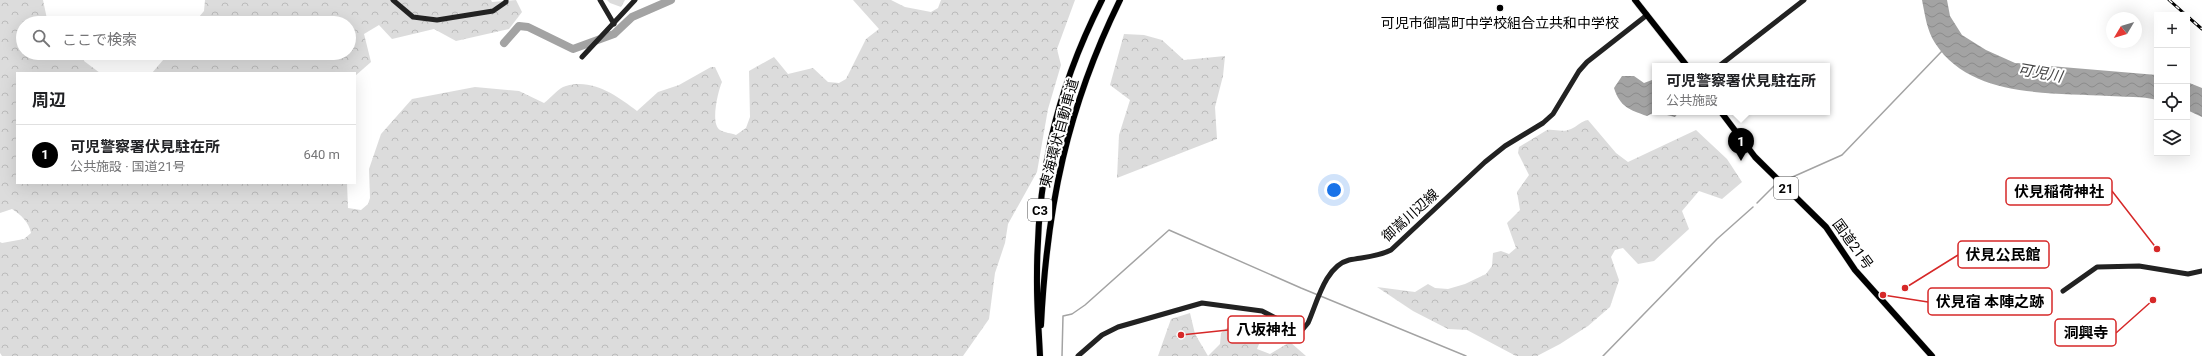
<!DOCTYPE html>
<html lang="ja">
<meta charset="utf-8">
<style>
body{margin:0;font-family:Roboto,"Noto Sans JP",sans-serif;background:#f2f2f2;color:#202124}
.controls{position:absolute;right:12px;top:12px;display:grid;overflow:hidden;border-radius:0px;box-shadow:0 4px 16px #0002}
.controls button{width:36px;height:36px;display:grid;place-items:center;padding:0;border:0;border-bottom:1px solid #e0e0e0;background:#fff;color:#202124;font:20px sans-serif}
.compass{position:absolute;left:2106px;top:12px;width:36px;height:36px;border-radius:50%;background:#fff;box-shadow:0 4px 16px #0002;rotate:232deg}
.you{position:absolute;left:1334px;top:190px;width:14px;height:14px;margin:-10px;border:3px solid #fff;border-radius:50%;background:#1a73e8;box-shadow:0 0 0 6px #1a73e833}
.badge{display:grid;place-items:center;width:26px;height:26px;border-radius:50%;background:#000;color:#fff;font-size:13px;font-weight:700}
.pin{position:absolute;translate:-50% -33px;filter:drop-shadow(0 1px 2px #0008)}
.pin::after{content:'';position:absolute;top:21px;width:14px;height:12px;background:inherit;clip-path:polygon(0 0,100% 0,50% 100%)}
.popup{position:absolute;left:1652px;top:63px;width:178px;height:52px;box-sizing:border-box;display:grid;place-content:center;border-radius:0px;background:#fff;filter:drop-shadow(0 1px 3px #0005);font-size:13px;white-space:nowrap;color:#757577}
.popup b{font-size:15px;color:#202124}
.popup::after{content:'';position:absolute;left:50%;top:100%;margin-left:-8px;border:8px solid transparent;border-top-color:#fff}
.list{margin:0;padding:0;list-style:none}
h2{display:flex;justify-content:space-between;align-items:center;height:52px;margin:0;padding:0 16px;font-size:17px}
h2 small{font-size:13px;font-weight:400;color:#757577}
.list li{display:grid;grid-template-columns:26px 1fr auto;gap:12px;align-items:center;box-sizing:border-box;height:60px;padding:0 16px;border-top:1px solid #e0e0e0}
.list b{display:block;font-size:15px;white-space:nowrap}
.list p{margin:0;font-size:13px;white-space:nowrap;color:#757577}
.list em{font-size:13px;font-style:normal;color:#757577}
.icon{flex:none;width:22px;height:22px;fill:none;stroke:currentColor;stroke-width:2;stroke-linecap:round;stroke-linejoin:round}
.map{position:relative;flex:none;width:2202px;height:356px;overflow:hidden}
.search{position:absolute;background:#fff;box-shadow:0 4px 16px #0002;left:16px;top:16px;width:340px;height:44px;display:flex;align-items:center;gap:10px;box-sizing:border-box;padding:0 14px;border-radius:22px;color:#757577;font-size:15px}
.panel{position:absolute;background:#fff;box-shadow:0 4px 16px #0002;left:16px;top:72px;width:340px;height:112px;border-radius:0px}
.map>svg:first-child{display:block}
</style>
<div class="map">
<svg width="2202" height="356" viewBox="0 0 2202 356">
<defs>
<pattern id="forest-crowns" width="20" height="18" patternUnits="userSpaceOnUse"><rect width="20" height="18" fill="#dcdcdc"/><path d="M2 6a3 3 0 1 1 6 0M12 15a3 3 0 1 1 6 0" fill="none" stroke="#bbb"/></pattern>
<pattern id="water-waves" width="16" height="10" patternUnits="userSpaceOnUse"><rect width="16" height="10" fill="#a3a3a3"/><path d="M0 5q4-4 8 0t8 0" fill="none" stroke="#8b8b8b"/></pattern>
</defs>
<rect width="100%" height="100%" fill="#fff"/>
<g fill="url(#forest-crowns)">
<path d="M0 0H43L47 19 68 16 77 23H23V53H85L84 61 100 73H17V183H347L348 208 361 210 368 204 370 198 369 169 381 134 412 99 475 87 519 91 544 103C551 98 558 88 566 86 593 78 617 96 637 111L658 92 679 85 711 67H715L722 82C718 91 710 124 720 130 725 133 731 133 736 135L746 128 750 117 749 71 774 57 788 74 813 68 828 82 839 83 846 79 866 39 879 29 853 0H891L905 7 931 12 938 8 941 0H1075L1057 49 1061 65 1048 109 1037 172 1008 224 1005 243 995 273 989 319 963 356H2L0 353V242L2 243 24 239 31 233C29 222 21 215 12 209L0 213Z"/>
<polygon points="205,0 491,0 492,2 516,0 522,12 509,29 456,41 434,29 392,39 379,25 364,34 371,62 355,76 355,73 152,73 169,53 349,53 349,23 194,23 204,11"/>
<polygon points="607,0 625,0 621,7 610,3"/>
<polygon points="1124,34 1144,35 1162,40 1184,60 1225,56 1223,76 1215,107 1217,139 1117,178 1119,135 1130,100 1110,85"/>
<path d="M1588 120 1616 153 1628 162 1696 130 1727 159 1742 182 1722 199 1699 191 1682 211 1689 229 1654 261 1638 264 1623 248 1615 250 1611 257 1619 280 1610 307 1588 326 1560 344 1537 356H1516L1467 330 1448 329 1413 311 1377 287 1415 292 1428 284 1435 288 1448 289 1465 284 1486 274 1492 266 1493 253 1501 251 1509 254 1516 248 1507 223 1520 210 1517 192 1529 175 1518 153 1519 147 1547 130C1556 129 1562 133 1571 129 1578 126 1581 121 1588 120Z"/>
<polygon points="1190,313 1195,334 1208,356 1220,344 1221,333 1234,322 1268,322 1257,349 1270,354 1290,342 1306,356 1158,356 1171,319"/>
</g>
<g fill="url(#water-waves)">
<path d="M1922 0H1947L1950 16 1962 35 1986 50 2015 63 2157 75V100C2142 96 2124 97 2109 96 2051 92 1971 99 1935 43 1927 31 1925 15 1922 0Z"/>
<path d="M1655 74V112H1679L1675 117 1655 112 1647 116C1630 110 1620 107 1614 88L1622 76H1634L1644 83 1652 80Z"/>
<polygon points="2187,82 2202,88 2202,117 2187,110"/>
</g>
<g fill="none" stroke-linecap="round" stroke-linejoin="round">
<g stroke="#a3a3a3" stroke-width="1.5">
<polyline points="1788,179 1842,155 1942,51"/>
<polyline points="1757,203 1774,186"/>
<polyline points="1062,356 1063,316 1072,314 1085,305 1169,230 1301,288 1466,356"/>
<polyline points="1603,356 1717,239 1753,207"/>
</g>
<polyline stroke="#a3a3a3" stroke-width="8" points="504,43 519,26 528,27 573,49 614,34 632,17 671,0"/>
<defs>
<g id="highway">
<polyline points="1635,0 1687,66"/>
<polyline points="1721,112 1755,157 1826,227 1855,270 1932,356"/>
<path d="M1041 325C1047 206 1067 108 1120 0"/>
<path d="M1040 356C1039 333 1037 310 1037 286 1036 180 1054 95 1102 0"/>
</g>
</defs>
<use href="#highway" stroke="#dbdbdb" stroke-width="7"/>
<g stroke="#222" stroke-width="5">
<polyline points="393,0 413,17 437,20 493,11 506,2 506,0"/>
<polyline points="600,0 614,24"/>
<polyline points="582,57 635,0"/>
<polyline points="1719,66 1804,0"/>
<polyline points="2063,291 2097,267 2139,266 2188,274 2202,271"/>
<path d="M1078 356 1102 335 1118 327 1202 303 1262 311 1293 327 1303 329 1308 323C1317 303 1325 266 1349 260 1364 257 1377 257 1391 250L1485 162 1505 146 1543 123 1553 114 1579 71 1587 62 1647 15"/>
</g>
<use href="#highway" stroke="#000" stroke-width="6"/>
<defs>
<g id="rail">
<polyline points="2169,0 2186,15"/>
<polyline points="2187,16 2202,29"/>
</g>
</defs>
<use href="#rail" stroke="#000" stroke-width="3"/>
<use href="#rail" stroke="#fff" stroke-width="1.5" stroke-dasharray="4.5" stroke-linecap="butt"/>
</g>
<circle fill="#000" stroke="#fff" stroke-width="1.5" cx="1500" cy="8" r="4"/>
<g text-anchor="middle" stroke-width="4" stroke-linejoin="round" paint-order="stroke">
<g fill="#fff" stroke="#4c4c4c" stroke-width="1">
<rect x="1774" y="177" width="24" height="22" rx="3"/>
<rect x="1028" y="199" width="24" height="22" rx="3"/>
</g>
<g font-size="13" font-weight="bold" fill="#000">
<text x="1786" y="193">21</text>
<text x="1040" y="215">C3</text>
</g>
<g font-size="14" fill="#000" stroke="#fff">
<text x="1500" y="28">可児市御嵩町中学校組合立共和中学校</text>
</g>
<g font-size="14" fill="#000" stroke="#fff">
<text transform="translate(1059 133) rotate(-75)" y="5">東海環状自動車道</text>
<text transform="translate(1410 215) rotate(-42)" y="5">御嵩川辺線</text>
<text transform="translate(1853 244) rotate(54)" y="5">国道21号</text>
</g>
<g font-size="15" font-style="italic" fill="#444" stroke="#fff">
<text transform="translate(2040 73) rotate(10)" y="5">可児川</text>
</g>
</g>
<path fill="none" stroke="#d62828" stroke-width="1.5" d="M2157 249L2112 191M1905 288L1958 255M1883 295L1928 302M1181 335L1228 330M2153 300L2116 333"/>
<g fill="#d62828" stroke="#fff" stroke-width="1.5">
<circle cx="2157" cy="249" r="4"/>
<circle cx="1905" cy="288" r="4"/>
<circle cx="1883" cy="295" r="4"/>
<circle cx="1181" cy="335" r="4"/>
<circle cx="2153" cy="300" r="4"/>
</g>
<g fill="#fff" stroke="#d62828" stroke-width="1.5">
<rect x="2006" y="178" width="106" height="27" rx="4"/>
<rect x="1958" y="241" width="91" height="27" rx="4"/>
<rect x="1928" y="288" width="124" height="27" rx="4"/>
<rect x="1228" y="316" width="76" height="27" rx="4"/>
<rect x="2055" y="319" width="61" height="27" rx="4"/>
</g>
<g font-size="15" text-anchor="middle" font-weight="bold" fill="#000">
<text x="2059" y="197">伏見稲荷神社</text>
<text x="2003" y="260">伏見公民館</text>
<text x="1990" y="307">伏見宿 本陣之跡</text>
<text x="1266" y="335">八坂神社</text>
<text x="2086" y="338">洞興寺</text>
</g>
</svg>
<div class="controls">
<button>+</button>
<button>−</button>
<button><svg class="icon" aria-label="locate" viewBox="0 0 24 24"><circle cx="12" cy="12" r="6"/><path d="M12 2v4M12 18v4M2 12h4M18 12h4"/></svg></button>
<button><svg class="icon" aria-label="layers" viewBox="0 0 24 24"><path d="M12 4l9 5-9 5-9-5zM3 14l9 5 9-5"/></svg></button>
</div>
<svg class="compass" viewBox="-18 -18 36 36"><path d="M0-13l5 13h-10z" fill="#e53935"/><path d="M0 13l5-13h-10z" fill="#757577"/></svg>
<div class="you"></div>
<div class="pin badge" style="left:1741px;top:161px">1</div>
<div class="popup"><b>可児警察署伏見駐在所</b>公共施設</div>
<div class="search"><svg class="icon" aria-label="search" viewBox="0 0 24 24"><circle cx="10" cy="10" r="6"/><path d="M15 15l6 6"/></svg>ここで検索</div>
<section class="panel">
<h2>周辺<small></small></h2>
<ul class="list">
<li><span class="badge">1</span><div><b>可児警察署伏見駐在所</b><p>公共施設 · 国道21号</p></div><em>640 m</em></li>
</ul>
</section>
</div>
